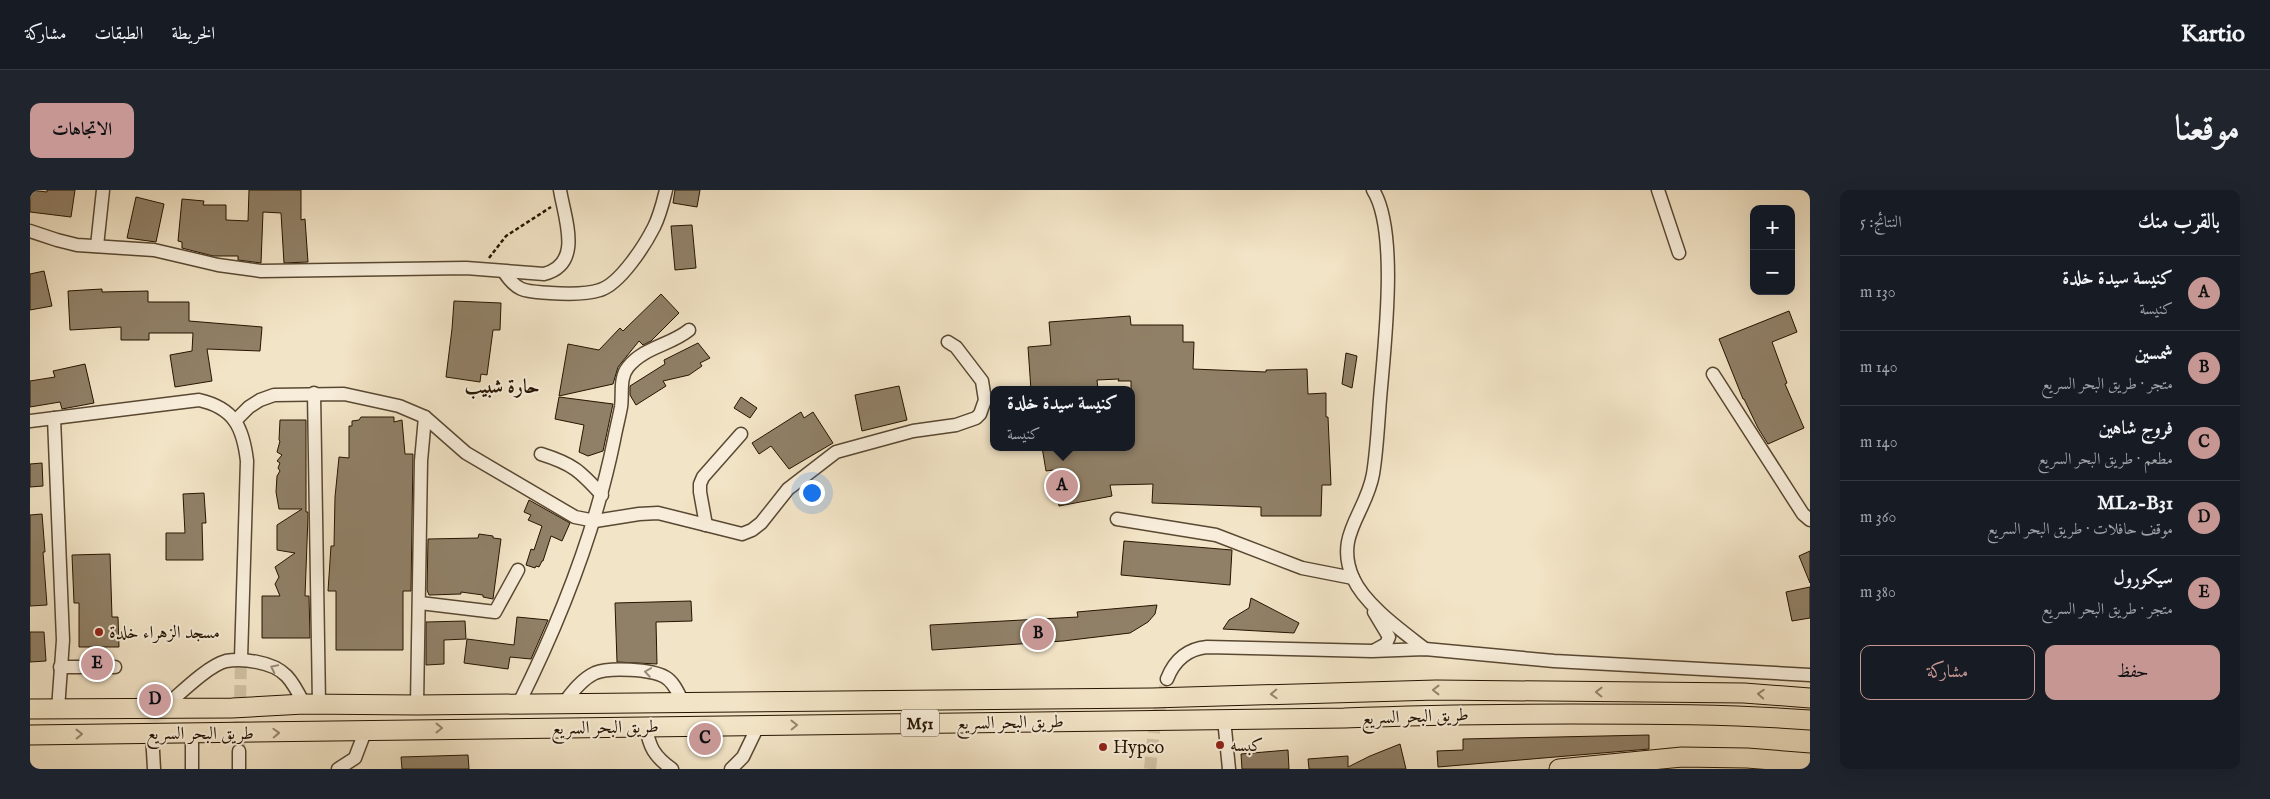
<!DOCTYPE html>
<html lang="ar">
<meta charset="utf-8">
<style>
body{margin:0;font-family:"IM FELL English",Amiri,serif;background:#20242c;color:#f1f3f6;direction:rtl}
.controls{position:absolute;right:15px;top:15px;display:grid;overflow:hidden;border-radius:10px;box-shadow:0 5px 20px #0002}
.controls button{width:45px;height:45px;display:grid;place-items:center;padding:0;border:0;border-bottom:1px solid #363941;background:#171b24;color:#f1f3f6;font:25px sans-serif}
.you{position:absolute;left:781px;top:302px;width:18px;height:18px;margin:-12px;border:4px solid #fff;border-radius:50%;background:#1a73e8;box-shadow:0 0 0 8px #1a73e833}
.badge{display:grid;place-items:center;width:32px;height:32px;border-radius:50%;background:#c59692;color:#111;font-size:16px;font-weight:700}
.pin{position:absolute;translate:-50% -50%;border:2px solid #fff;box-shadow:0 1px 5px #0006}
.popup{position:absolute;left:960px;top:196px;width:145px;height:65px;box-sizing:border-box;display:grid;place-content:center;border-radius:10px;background:#171b24;filter:drop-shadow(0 1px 4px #0005);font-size:16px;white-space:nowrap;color:#9ea1a6}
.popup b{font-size:19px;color:#f1f3f6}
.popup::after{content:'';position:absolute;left:50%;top:100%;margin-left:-10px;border:10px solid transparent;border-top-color:#171b24}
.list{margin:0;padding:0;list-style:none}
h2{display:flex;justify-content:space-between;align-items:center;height:65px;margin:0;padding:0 20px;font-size:21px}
h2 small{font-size:16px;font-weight:400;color:#9ea1a6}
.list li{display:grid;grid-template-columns:32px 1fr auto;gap:15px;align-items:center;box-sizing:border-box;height:75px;padding:0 20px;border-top:1px solid #363941}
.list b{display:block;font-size:19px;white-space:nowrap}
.list p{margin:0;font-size:16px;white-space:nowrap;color:#9ea1a6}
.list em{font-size:16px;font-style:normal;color:#9ea1a6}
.actions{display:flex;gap:10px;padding:15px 20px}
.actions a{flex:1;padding:11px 0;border:1px solid #c59692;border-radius:10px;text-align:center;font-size:18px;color:#c59692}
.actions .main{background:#c59692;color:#111}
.map{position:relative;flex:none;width:1780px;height:579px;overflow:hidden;direction:ltr;border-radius:10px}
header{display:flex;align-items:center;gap:30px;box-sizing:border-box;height:70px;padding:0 25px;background:#171b24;border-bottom:1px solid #363941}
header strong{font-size:24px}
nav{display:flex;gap:28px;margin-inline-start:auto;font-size:18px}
.intro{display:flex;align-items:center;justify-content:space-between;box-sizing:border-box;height:120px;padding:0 30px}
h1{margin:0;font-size:35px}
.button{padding:12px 22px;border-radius:10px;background:#c59692;color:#111;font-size:18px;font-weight:700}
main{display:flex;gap:30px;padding:0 30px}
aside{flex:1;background:#171b24;border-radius:10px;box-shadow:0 5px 20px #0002}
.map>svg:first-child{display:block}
</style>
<header>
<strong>Kartio</strong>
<nav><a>الخريطة</a><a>الطبقات</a><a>مشاركة</a></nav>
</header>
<div class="intro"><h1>موقعنا</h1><a class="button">الاتجاهات</a></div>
<main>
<aside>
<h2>بالقرب منك<small>النتائج: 5</small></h2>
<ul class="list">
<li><span class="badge">A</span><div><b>كنيسة سيدة خلدة</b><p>كنيسة</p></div><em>130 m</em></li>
<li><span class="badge">B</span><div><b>شمسين</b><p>متجر · طريق البحر السريع</p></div><em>140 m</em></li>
<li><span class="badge">C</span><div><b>فروج شاهين</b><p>مطعم · طريق البحر السريع</p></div><em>140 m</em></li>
<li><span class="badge">D</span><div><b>ML2-B31</b><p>موقف حافلات · طريق البحر السريع</p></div><em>360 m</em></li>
<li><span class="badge">E</span><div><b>سيكورول</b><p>متجر · طريق البحر السريع</p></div><em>380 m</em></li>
</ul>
<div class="actions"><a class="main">حفظ</a><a>مشاركة</a></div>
</aside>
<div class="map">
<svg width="1780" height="579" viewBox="0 0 1780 579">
<rect width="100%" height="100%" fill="#f2e4c6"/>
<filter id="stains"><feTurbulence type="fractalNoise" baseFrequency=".004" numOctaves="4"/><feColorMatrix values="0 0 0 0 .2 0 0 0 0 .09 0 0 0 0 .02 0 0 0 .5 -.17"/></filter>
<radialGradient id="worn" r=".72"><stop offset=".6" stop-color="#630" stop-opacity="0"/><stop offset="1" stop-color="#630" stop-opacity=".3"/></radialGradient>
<g fill="#908067" stroke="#261400">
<polygon points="0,0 17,2 17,0 45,0 41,27 0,22"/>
<polygon points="219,0 271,0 271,30 275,29 278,72 254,73 251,23 233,22 231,73 208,70 208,66 183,66 152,58 152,52 148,51 152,9 174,11 173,15 196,15 196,30 218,31"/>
<polygon points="645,0 670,0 667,17 643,13"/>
<polygon points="106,7 134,14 126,52 97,48"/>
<polygon points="662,35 666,78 645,80 641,36"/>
<polygon points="14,81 22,116 0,120 0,84"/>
<polygon points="72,99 72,102 118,101 118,112 159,112 159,131 232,137 230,161 177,159 182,191 145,197 140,165 162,161 163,143 119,143 119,150 91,150 91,137 40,140 38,101"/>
<polygon points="631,104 649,123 621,151 613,155 609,151 588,177 583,194 529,206 538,154 569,160 590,138 593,141"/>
<polygon points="424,111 471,113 470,140 463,140 457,185 451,184 450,192 416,187 422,139"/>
<polygon points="1759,121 1767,142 1742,152 1757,193 1755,194 1774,238 1738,254 1728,238 1714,209 1713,209 1689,149"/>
<polygon points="1100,126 1101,135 1153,135 1153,152 1164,152 1163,179 1236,182 1236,180 1277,179 1278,204 1296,203 1296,227 1298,227 1301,295 1292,295 1291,326 1231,326 1231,317 1122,313 1123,294 1080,295 1082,306 1029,316 1023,280 1016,281 1012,257 1101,257 1101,191 1088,191 1089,189 1067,190 1068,200 1001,200 998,157 1021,155 1019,132"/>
<polygon points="668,153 680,168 670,173 672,176 659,185 633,191 636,196 606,215 600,205 600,196 635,174 634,170"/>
<polygon points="1316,163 1327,166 1322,198 1312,194"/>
<polygon points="55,174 64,213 32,219 30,212 0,217 0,191 25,187 23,181"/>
<polygon points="869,196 877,230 832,241 825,205"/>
<polygon points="529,207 583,214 573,261 558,266 549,262 554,235 525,229"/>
<polygon points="711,207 727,218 720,228 704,218"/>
<polygon points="771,222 774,228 783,222 803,253 759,279 741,256 729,264 722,253"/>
<polygon points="331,227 364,227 364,232 372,230 375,264 383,264 381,401 373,401 373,460 306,460 306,401 298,401 301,356 304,356 305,307 309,267 319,268 319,236 322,236 322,231 329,230"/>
<polygon points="250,230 276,230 276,322 278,322 278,326 275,406 279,406 280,448 232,448 232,406 250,406 245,394 249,387 245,377 265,363 247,360 247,335 272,319 249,319 246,302 247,286 250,281 248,278 250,273 247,271 252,265 247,262 250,251 249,250"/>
<polygon points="12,273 13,296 0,297 0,274"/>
<polygon points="174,303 176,333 172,333 173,370 136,370 136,343 155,343 153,304"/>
<polygon points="499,310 540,333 532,351 521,346 513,371 512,371 509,377 506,376 505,378 496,375 501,359 504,360 512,336 498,330 501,325 494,322"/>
<polygon points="12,324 15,362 13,362 17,415 0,416 0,325"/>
<polygon points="449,344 463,346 463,348 471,349 463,409 453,407 453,405 431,402 431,404 399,405 397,400 398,349 448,348"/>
<polygon points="1094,351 1202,360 1200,395 1091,385"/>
<polygon points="1780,361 1780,393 1769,366"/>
<polygon points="80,364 82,427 88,427 89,457 49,457 49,413 44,413 42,365"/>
<polygon points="1780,397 1780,428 1762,431 1756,402"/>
<polygon points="1221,408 1269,433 1264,443 1193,439 1199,430 1219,418"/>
<polygon points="661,411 662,431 626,432 627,474 587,472 585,413"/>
<polygon points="1127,415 1125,424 1118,432 1100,443 1033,451 902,460 900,435 1048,427 1047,422"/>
<polygon points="487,427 518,430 501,469 480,467 478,479 434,473 437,449 484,455"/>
<polygon points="435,431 436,449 414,450 414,474 396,475 396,432"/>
<polygon points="0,442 14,442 16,471 0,472"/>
<polygon points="1619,545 1619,559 1408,577 1407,561 1433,560 1433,549"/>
<polygon points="1370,554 1376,579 1279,579 1278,569 1318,566 1318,577 1340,566"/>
<polygon points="1258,560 1259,579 1212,579 1211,564"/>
<polygon points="438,565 439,579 372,579 371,567"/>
</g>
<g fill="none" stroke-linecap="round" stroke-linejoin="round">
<g stroke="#d3c5a8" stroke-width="12" stroke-dasharray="12 6" stroke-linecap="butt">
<polyline points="209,561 211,469"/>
<polyline points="1120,579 1124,541 1137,489"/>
</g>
<defs>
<g id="minor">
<path d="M1343 0C1369 41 1354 159 1350 209 1348 234 1347 260 1343 284 1336 324 1304 345 1323 388 1335 415 1372 441 1395 459"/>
<polyline points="1628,0 1649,63"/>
<path d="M0 41 27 50 47 55 124 60 188 75 231 81 436 78 514 84C553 74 535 30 530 0"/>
<polyline points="67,56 73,0"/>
<path d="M474 82C488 103 496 101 520 103 535 104 555 105 570 100 590 94 615 55 624 37 630 25 633 12 636 0"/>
<polyline points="1683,184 1773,324 1780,330"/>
<polyline points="284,203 289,514"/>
<polyline points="24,228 33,450 28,519"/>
<path d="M0 231 169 210C204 218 213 237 217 271L211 469"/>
<polyline points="205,231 219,217 230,210 244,205 314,204 369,216 395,227 436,263 545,327 565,331 609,324 628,323 712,344 722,340 731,333 758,299 806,262 883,241 926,235 946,228 950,224 955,210 952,191 926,157 918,152"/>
<path d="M511 264C543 274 550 281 572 305"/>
<polyline points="1087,329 1186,345 1272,378 1323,388"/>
<polyline points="676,335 670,302 670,294 673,287 711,244"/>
<polyline points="390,413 465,422 488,380"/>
<polyline points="1344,422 1359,447 1356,454 1345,460"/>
<polyline points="30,477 85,477"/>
<path d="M1137 489C1144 471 1156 459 1177 457L1342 461 1395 459 1524 471 1780 485"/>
<path d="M489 513C531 429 565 343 584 250 586 239 589 228 591 217 593 204 589 188 598 177 614 157 641 155 659 140"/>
<path d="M534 513C542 502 552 489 565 483 579 477 621 479 635 487 644 492 648 503 653 512"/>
<polyline points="387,515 391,271 395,227"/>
<path d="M133 518C149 505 177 476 196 471 207 469 217 470 227 472 255 477 262 490 274 514"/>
<polyline points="1194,529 1199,579"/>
<path d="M616 536C619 557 624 566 642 579"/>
<polyline points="122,543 124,579"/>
<polyline points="162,579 162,543"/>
<polyline points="209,579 209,561"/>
<polyline points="308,579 325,568 336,539"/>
<polyline points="701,579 713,567 728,536"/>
</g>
<g id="highway">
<polyline points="0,519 202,518 274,514 387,515 1122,508 1406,500 1714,503 1780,508"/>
<path d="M0 545 1314 528C1390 525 1465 524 1541 524 1621 524 1700 524 1780 530"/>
<polyline points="1529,579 1652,567 1717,568 1780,573"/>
</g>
</defs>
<use href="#minor" stroke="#594832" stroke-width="15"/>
<use href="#highway" stroke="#261400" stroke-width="21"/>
<polyline stroke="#261400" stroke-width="2.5" stroke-dasharray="4 2.5" stroke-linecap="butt" points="459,68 476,46 521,17"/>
<use href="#minor" stroke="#f7edda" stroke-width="12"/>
<use href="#highway" stroke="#f2e4c6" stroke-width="19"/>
</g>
<defs><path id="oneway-chevron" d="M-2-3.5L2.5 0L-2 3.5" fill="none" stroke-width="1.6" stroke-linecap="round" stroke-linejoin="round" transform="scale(1.25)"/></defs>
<g stroke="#998b78">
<use href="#oneway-chevron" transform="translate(244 478) rotate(-154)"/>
<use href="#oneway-chevron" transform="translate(618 482) rotate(-171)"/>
</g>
<g stroke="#96866d">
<use href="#oneway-chevron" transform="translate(1406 500) rotate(180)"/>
<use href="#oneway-chevron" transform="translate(1569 502) rotate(-179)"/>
<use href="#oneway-chevron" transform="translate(1244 504) rotate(178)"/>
<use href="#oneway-chevron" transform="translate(1731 504) rotate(-176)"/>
<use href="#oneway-chevron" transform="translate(764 535) rotate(-1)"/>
<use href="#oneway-chevron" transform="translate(409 538)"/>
<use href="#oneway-chevron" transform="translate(246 543) rotate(-2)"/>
<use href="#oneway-chevron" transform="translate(49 544) rotate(-1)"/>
</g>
<g fill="#8f2418" stroke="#f7edda" stroke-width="2">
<circle cx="69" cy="442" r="5"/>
<circle cx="1190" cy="555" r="5"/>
<circle cx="1073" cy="557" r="5"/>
</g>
<g text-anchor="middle" stroke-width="4" stroke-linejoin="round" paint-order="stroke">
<rect fill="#f7edda" stroke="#655541" stroke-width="1" x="871" y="519.5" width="38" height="27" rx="4"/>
<g font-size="16" font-weight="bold" fill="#261400">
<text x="890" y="539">M51</text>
</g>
<g font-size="18" fill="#261400" stroke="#f7edda" text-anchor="start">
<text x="79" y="448">مسجد الزهراء خلدة</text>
<text x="1200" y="561">كبسه</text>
<text x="1083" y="563">Hypco</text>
</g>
<g font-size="18" fill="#261400" stroke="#f7edda">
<text transform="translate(1385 526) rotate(-2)" y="6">طريق البحر السريع</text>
<text transform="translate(980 532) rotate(-1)" y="6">طريق البحر السريع</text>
<text transform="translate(575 537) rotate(-1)" y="6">طريق البحر السريع</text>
<text x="170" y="549">طريق البحر السريع</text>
</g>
<g font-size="20" font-weight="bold" fill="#261400" stroke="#f7edda">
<text x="472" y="203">حارة شبيب</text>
</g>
</g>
<rect width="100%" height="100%" filter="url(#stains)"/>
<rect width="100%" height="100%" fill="url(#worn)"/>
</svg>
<div class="controls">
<button>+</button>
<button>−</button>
</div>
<div class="you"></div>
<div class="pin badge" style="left:1032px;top:296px">A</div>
<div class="popup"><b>كنيسة سيدة خلدة</b>كنيسة</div>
<div class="pin badge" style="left:1008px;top:444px">B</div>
<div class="pin badge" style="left:675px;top:549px">C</div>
<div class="pin badge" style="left:125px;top:510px">D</div>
<div class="pin badge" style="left:67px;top:474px">E</div>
</div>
</main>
